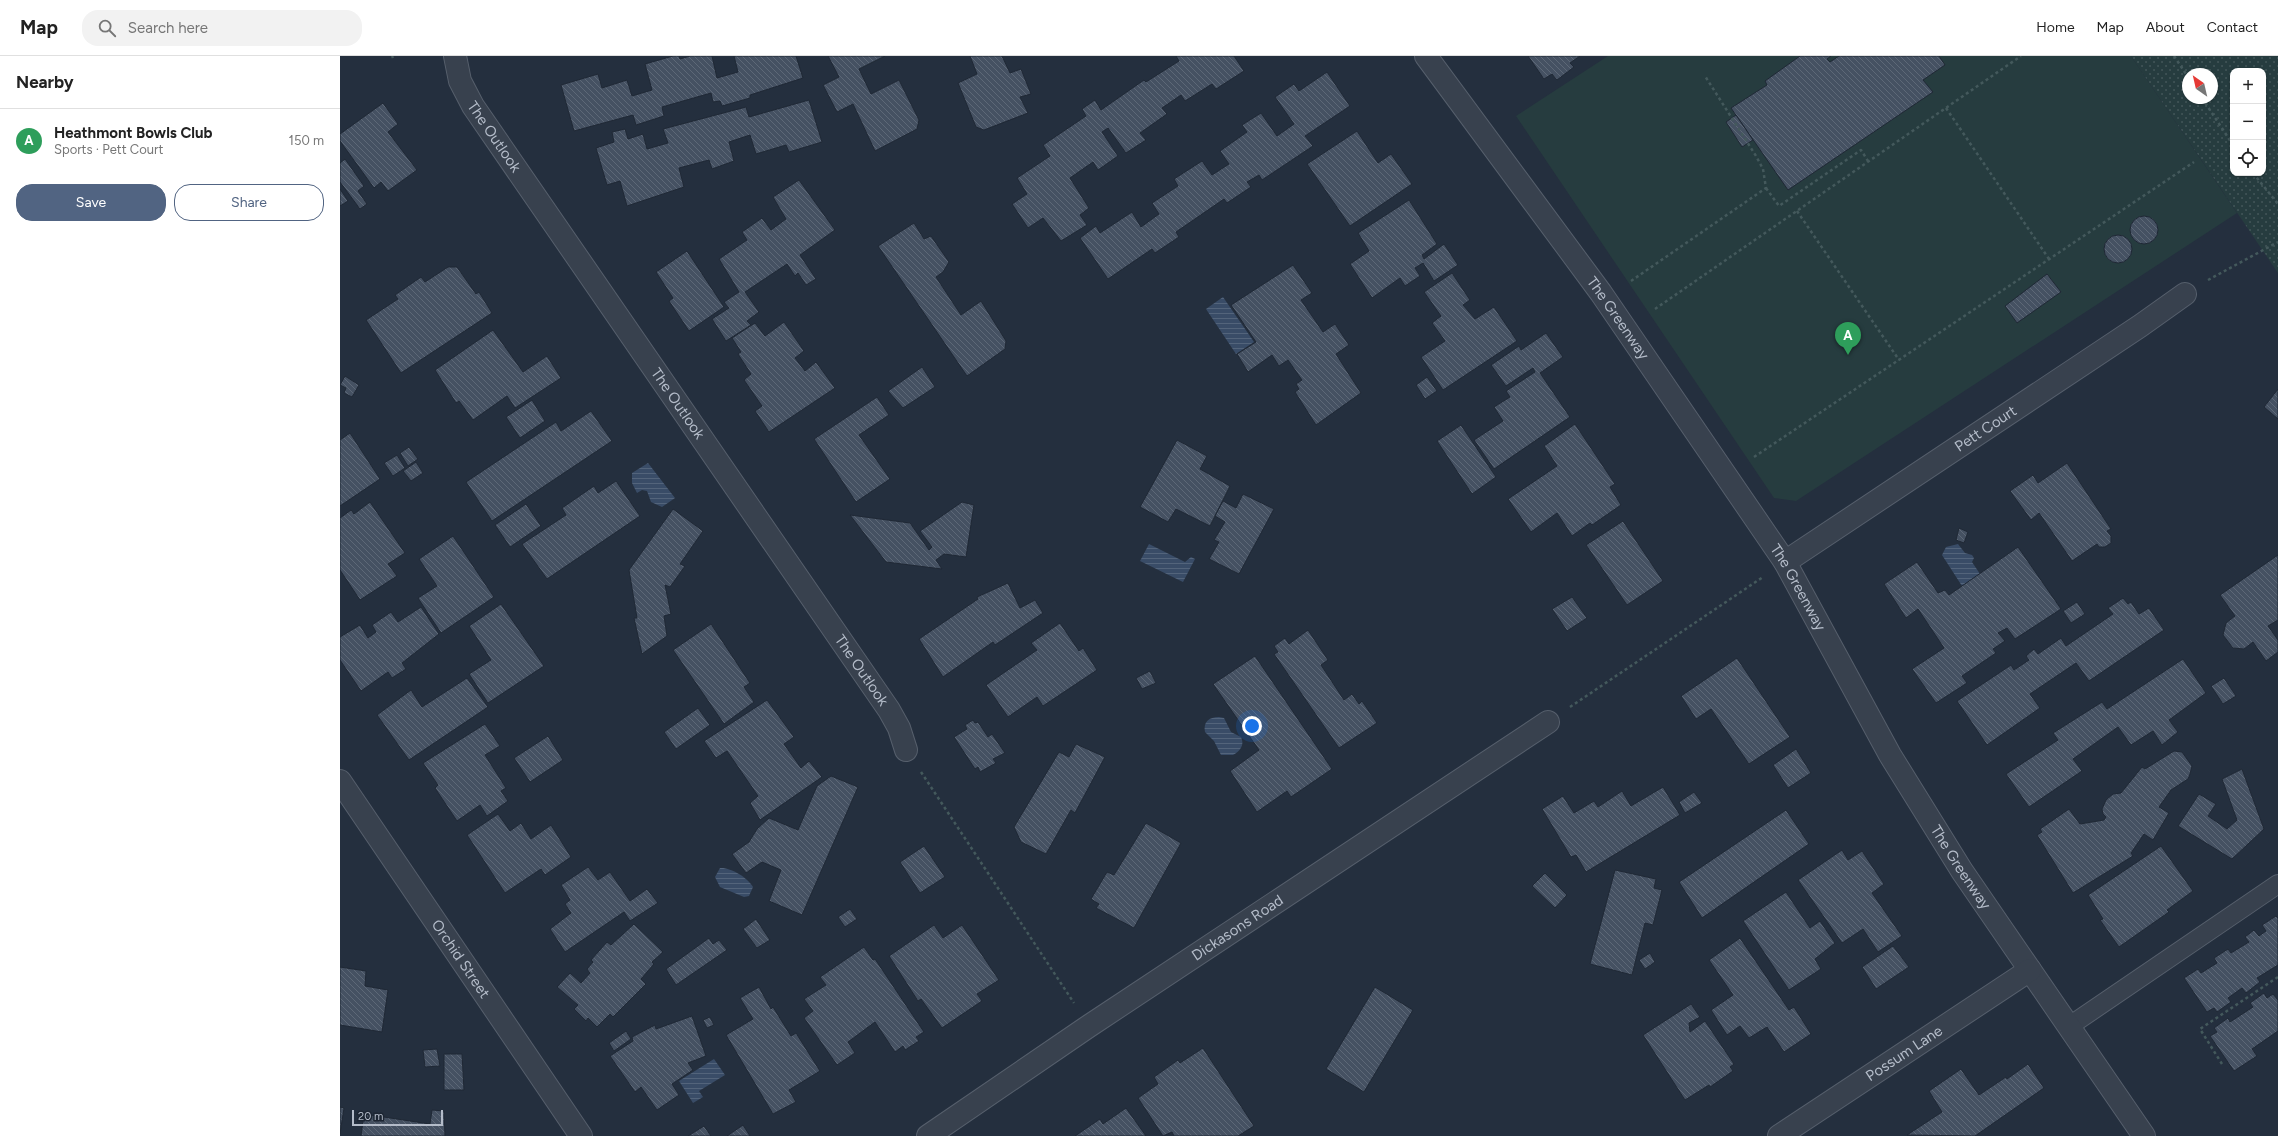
<!DOCTYPE html>
<meta charset="utf-8">
<style>
body{margin:0;font-family:Figtree,sans-serif;background:#f2f2f2;color:#222}
.controls{position:absolute;right:12px;top:12px;display:grid;overflow:hidden;border-radius:8px;box-shadow:0 1px 3px #0004}
.controls button{width:36px;height:36px;display:grid;place-items:center;padding:0;border:0;border-bottom:1px solid #e0e0e0;background:#fff;color:#222;font:20px sans-serif}
.compass{position:absolute;left:1842px;top:12px;width:36px;height:36px;border-radius:50%;background:#fff;box-shadow:0 1px 3px #0004;rotate:326deg}
.scale{position:absolute;left:12px;bottom:10px;width:91px;box-sizing:border-box;padding-left:4px;border:2px solid #b4bcc9;border-top:0;font-size:11px;line-height:14px;white-space:nowrap;color:#b4bcc9;-webkit-text-stroke:3px #1d2633;paint-order:stroke}
.you{position:absolute;left:912px;top:670px;width:14px;height:14px;margin:-10px;border:3px solid #fff;border-radius:50%;background:#1a73e8;box-shadow:0 0 0 6px #1a73e833}
.badge{display:grid;place-items:center;width:26px;height:26px;border-radius:50%;background:#516482;color:#fff;font-size:13px;font-weight:700}
.pin{position:absolute;translate:-50% -33px;filter:drop-shadow(0 1px 2px #0008)}
.pin::after{content:'';position:absolute;top:21px;width:14px;height:12px;background:inherit;clip-path:polygon(0 0,100% 0,50% 100%)}
.list{margin:0;padding:0;list-style:none}
h2{display:flex;justify-content:space-between;align-items:center;height:52px;margin:0;padding:0 16px;font-size:17px}
h2 small{font-size:13px;font-weight:400;color:#767676}
.list li{display:grid;grid-template-columns:26px 1fr auto;gap:12px;align-items:center;box-sizing:border-box;height:64px;padding:0 16px;border-top:1px solid #e0e0e0}
.list b{display:block;font-size:15px;white-space:nowrap}
.list p{margin:0;font-size:13px;white-space:nowrap;color:#767676}
.list em{font-size:13px;font-style:normal;color:#767676}
.actions{display:flex;gap:8px;padding:12px 16px}
.actions a{flex:1;padding:9px 0;border:1px solid #516482;border-radius:16px;text-align:center;font-size:14px;color:#516482}
.actions .main{background:#516482;color:#fff}
.icon{flex:none;width:22px;height:22px;fill:none;stroke:currentColor;stroke-width:2;stroke-linecap:round;stroke-linejoin:round}
.map{position:relative;flex:none;width:1938px;height:1080px;overflow:hidden}
header{display:flex;align-items:center;gap:24px;box-sizing:border-box;height:56px;padding:0 20px;background:#fff;border-bottom:1px solid #e0e0e0}
header strong{font-size:19px}
nav{display:flex;gap:22px;margin-inline-start:auto;font-size:14px}
.search{width:280px;height:36px;background:#f2f2f2;display:flex;align-items:center;gap:10px;box-sizing:border-box;padding:0 14px;border-radius:16px;color:#767676;font-size:15px}
main{display:flex}
aside{flex:1;background:#fff}
.map>svg:first-child{display:block}
</style>
<header>
<strong>Map</strong>
<div class="search"><svg class="icon" aria-label="search" viewBox="0 0 24 24"><circle cx="10" cy="10" r="6"/><path d="M15 15l6 6"/></svg>Search here</div>
<nav><a>Home</a><a>Map</a><a>About</a><a>Contact</a></nav>
</header>
<main>
<aside>
<h2>Nearby<small></small></h2>
<ul class="list">
<li><span class="badge" style="background:#2e9e5b">A</span><div><b>Heathmont Bowls Club</b><p>Sports · Pett Court</p></div><em>150 m</em></li>
</ul>
<div class="actions"><a class="main">Save</a><a>Share</a></div>
</aside>
<div class="map">
<svg width="1938" height="1080" viewBox="0 0 1938 1080">
<defs>
<pattern id="park-dots" width="8" height="8" patternUnits="userSpaceOnUse"><rect width="8" height="8" fill="#263c3f"/><path d="M2 2h.1M6 6h.1" fill="none" stroke="#435659" stroke-width="1.8" stroke-linecap="round"/></pattern>
<pattern id="water-rules" width="6" height="5" patternUnits="userSpaceOnUse"><rect width="6" height="5" fill="#394c67"/><path d="M0 2.5h6" fill="none" stroke="#53647b"/></pattern>
<pattern id="building-back-hatch" width="6" height="6" patternUnits="userSpaceOnUse"><rect width="6" height="6" fill="#455162"/><path d="M-1 5l2 2M0 0l6 6M5-1l2 2" fill="none" stroke="#5d6877"/></pattern>
</defs>
<rect width="100%" height="100%" fill="#242f3e"/>
<polygon fill="#263c3f" points="1268,0 1791,0 1897,157 1456,445 1434,442 1176,60"/>
<path fill="url(#park-dots)" fill-rule="evenodd" d="M1791 0H1938V217ZM1893 15H1923V117H1893ZM1848 18H1872V42H1848Z"/>
<g fill="url(#water-rules)">
<polygon points="883,241 914,286 896,298 866,253"/>
<polygon points="308,407 335,442 322,451 311,446 307,435 302,434 297,437 292,427 292,417"/>
<polygon points="809,488 845,506 851,501 855,503 843,526 800,505"/>
<polygon points="1618,488 1625,497 1632,499 1634,502 1632,506 1640,518 1622,530 1602,499 1606,491"/>
<path d="M879 661 884 662 891 676 901 681C905 689 900 695 893 699H881L874 685 865 676C863 666 869 661 879 661Z"/>
<path d="M380 812C390 811 407 821 413 831L409 840 404 841 380 831 375 821Z"/>
<polygon points="374,1003 385,1019 359,1035 363,1041 353,1047 339,1025"/>
</g>
<g fill="url(#building-back-hatch)" stroke="#1f2835">
<polygon points="333,0 339,0 340,3 350,0 372,0 377,22 398,16 394,0 456,0 463,22 410,39 410,42 382,50 380,45 373,46 371,37 322,51 324,60 296,69 293,59 234,75 221,29 258,18 262,32 287,24 292,40 312,34 305,8"/>
<polygon points="488,0 545,0 519,13 531,38 559,24 579,64 577,73 535,95 513,48 497,56 483,29 499,21"/>
<polygon points="630,0 662,0 670,17 681,13 691,38 680,41 688,57 644,74 636,71 618,27 637,18"/>
<polygon points="836,0 894,0 904,15 876,33 872,28 845,45 841,39 822,52 827,58 800,77 806,84 786,97 768,72 762,76 778,100 758,114 753,106 730,122 749,152 740,159 747,169 721,185 703,162 688,172 672,148 687,138 677,122 710,100 703,89 746,60 742,53 755,44 761,54 804,24 806,26 839,5"/>
<polygon points="1188,0 1240,0 1230,7 1234,11 1217,24 1212,18 1204,23"/>
<polygon points="1460,0 1491,0 1487,3 1490,6 1499,0 1599,0 1605,9 1583,24 1593,36 1448,134 1391,52 1427,29 1425,25"/>
<polygon points="987,16 1010,50 965,80 973,90 922,124 919,119 907,126 911,131 887,147 884,143 836,176 839,181 815,197 812,193 768,223 740,182 756,170 760,177 792,156 801,171 819,158 812,147 838,130 834,123 862,105 872,119 889,108 880,95 907,76 902,69 921,57 937,80 954,68 935,41 954,28 959,35"/>
<polygon points="469,44 482,86 449,96 446,89 416,98 410,79 389,86 394,105 372,113 369,104 339,112 344,131 287,150 280,125 267,129 256,92 274,86 272,76 285,73 288,83 303,78 307,93 328,87 323,73 406,51 409,61"/>
<polygon points="43,47 58,68 48,76 77,114 48,135 41,126 34,132 0,85 0,78"/>
<polygon points="1396,59 1413,84 1402,91 1386,66"/>
<polygon points="1017,75 1038,107 1051,98 1072,128 1010,170 967,108"/>
<polygon points="5,103 24,130 18,135 27,148 20,153 0,126 0,107"/>
<polygon points="459,124 495,174 460,199 476,223 466,229 458,217 455,220 447,208 405,236 419,256 407,265 411,269 386,285 372,263 389,252 384,246 399,236 379,203 407,184 402,176 422,162 431,174 446,163 433,141"/>
<polygon points="0,133 8,145 0,150"/>
<polygon points="1069,144 1097,188 1082,199 1084,203 1104,188 1118,209 1094,225 1083,207 1075,212 1080,220 1065,230 1060,222 1032,242 1010,208 1029,195 1018,177"/>
<circle cx="1804" cy="174" r="14"/>
<polygon points="574,167 584,183 591,180 609,206 603,216 596,221 621,259 641,245 666,285 665,293 627,320 538,190"/>
<circle cx="1778" cy="193" r="14"/>
<polygon points="347,195 384,251 349,275 329,245 333,242 316,216"/>
<polygon points="953,209 972,237 961,244 983,276 995,268 1009,289 996,298 1021,337 976,369 955,336 959,333 956,328 962,324 948,304 939,310 932,299 908,316 897,298 916,286 891,249"/>
<polygon points="108,211 117,211 136,238 139,236 152,257 61,317 26,264 58,243 55,239 81,221 85,226"/>
<polygon points="1112,217 1130,244 1123,249 1135,263 1154,251 1177,285 1103,334 1081,301 1105,285 1092,267 1101,260 1084,236"/>
<polygon points="1707,218 1721,236 1677,267 1665,250"/>
<polygon points="444,266 464,295 455,302 465,315 476,306 495,332 429,376 415,355 422,350 404,324 411,318 398,298 401,296 392,282 415,267 425,280"/>
<polygon points="153,274 183,316 207,300 221,322 175,352 167,340 133,364 119,345 116,347 95,314"/>
<polygon points="1206,277 1223,301 1200,317 1230,361 1154,413 1134,384 1163,365 1154,351 1170,341 1166,335 1195,316 1193,312 1166,330 1151,309 1179,290 1181,294"/>
<polygon points="582,311 595,331 563,352 548,335"/>
<polygon points="5,320 19,329 12,341 4,337 6,332 0,329"/>
<polygon points="1087,321 1097,335 1085,343 1076,329"/>
<polygon points="1938,333 1938,363 1924,351"/>
<polygon points="537,341 549,359 519,379 550,423 516,446 474,383"/>
<polygon points="192,344 205,365 180,382 166,361"/>
<polygon points="251,355 272,385 152,465 126,426 216,366 221,375"/>
<polygon points="1235,368 1275,428 1270,431 1281,449 1252,469 1250,467 1232,480 1217,457 1191,476 1168,443 1217,410 1204,390"/>
<polygon points="1121,369 1156,421 1132,438 1097,385"/>
<polygon points="10,377 40,423 0,450 0,384"/>
<polygon points="837,384 867,400 860,413 890,430 870,470 836,453 828,466 800,451"/>
<polygon points="69,391 78,403 68,410 60,397"/>
<polygon points="57,399 65,412 53,420 44,407"/>
<polygon points="76,406 83,417 71,425 63,415"/>
<polygon points="1727,407 1771,473 1767,475 1771,480 1771,487 1765,491 1759,491 1757,488 1732,505 1699,457 1691,464 1670,435 1693,419 1698,427"/>
<polygon points="276,425 300,460 207,523 182,488 226,459 222,452 254,430 258,437"/>
<polygon points="903,438 934,453 899,518 869,503 879,486 874,484 885,466 875,460 883,445 896,452"/>
<polygon points="30,446 65,497 48,508 57,520 20,544 0,514 0,462 11,454 14,458"/>
<polygon points="622,446 634,449 626,501 604,498 596,504 602,513 546,506 510,459 570,467 589,494 592,491 580,475"/>
<polygon points="186,448 201,470 170,491 155,469"/>
<polygon points="333,453 363,475 340,508 345,510 330,531 325,529 331,558 324,560 327,580 302,598 294,562 297,562 289,514"/>
<polygon points="1283,465 1323,525 1287,549 1246,489"/>
<polygon points="1619,472 1628,476 1624,487 1616,484"/>
<polygon points="113,480 154,541 101,577 78,542 97,530 79,503"/>
<polygon points="1678,491 1721,553 1675,583 1667,572 1658,577 1665,585 1653,593 1656,597 1622,620 1627,627 1596,647 1572,613 1604,592 1578,553 1566,562 1544,528 1577,506 1598,537 1605,534 1609,539"/>
<polygon points="1938,499 1938,564 1928,570 1938,584 1938,596 1926,605 1913,586 1904,593 1893,592 1883,579 1886,567 1895,560 1880,539"/>
<polygon points="668,527 680,552 695,544 703,557 655,589 653,586 603,621 579,583 638,543 637,541"/>
<polygon points="1232,541 1247,562 1227,575 1212,553"/>
<polygon points="1783,542 1788,548 1791,546 1799,558 1809,552 1824,574 1749,625 1736,607 1690,638 1700,652 1647,689 1617,645 1671,609 1674,614 1689,604 1686,600 1694,593 1698,598 1721,582 1726,590 1773,558 1768,552"/>
<polygon points="1737,546 1745,558 1731,567 1723,555"/>
<polygon points="161,548 204,610 148,647 129,618 151,604 129,570"/>
<polygon points="81,551 99,578 62,607 66,613 52,622 48,616 21,635 0,604 0,581 20,569 28,582 36,576 32,569 51,556 58,566"/>
<polygon points="720,567 739,595 743,592 757,614 703,650 697,641 668,661 646,629 697,594 691,587"/>
<polygon points="371,568 410,627 404,631 414,646 384,668 333,594"/>
<polygon points="968,574 988,604 981,609 1004,644 1012,638 1019,648 1022,645 1037,667 999,692 934,598 938,596 934,590 945,582 949,588"/>
<polygon points="915,600 992,713 951,741 947,735 917,756 890,715 919,694 873,628"/>
<polygon points="1397,602 1450,681 1409,708 1371,653 1356,663 1341,640"/>
<polygon points="1843,603 1866,637 1829,664 1838,676 1822,689 1813,675 1791,689 1778,671 1733,703 1742,715 1689,751 1666,718 1718,684 1713,677 1762,646 1767,653"/>
<polygon points="810,615 816,627 802,633 796,622"/>
<polygon points="127,622 148,651 69,704 37,659 71,634 82,651"/>
<polygon points="1884,622 1896,640 1883,648 1871,630"/>
<polygon points="427,644 454,681 444,688 461,712 469,705 482,721 420,764 410,747 418,740 387,695 376,702 364,685"/>
<polygon points="358,652 370,669 336,693 324,676"/>
<polygon points="633,664 635,667 638,666 648,681 652,678 665,697 653,703 656,707 640,716 638,711 635,713 614,681 627,673 625,669"/>
<polygon points="145,668 160,690 145,699 166,732 161,735 168,745 147,760 140,749 117,765 95,732 98,729 83,707"/>
<polygon points="208,680 223,704 190,726 174,702"/>
<polygon points="736,688 765,701 735,757 731,754 706,798 681,786 674,771 719,696 729,701"/>
<polygon points="1456,693 1471,717 1448,732 1433,709"/>
<polygon points="1834,695 1842,696 1852,710 1850,718 1848,723 1831,734 1819,751 1829,757 1813,784 1804,778 1791,797 1793,800 1733,837 1697,779 1702,776 1700,773 1729,753 1740,768 1764,764 1766,761 1763,758 1762,753 1766,744 1773,738 1781,737 1802,711 1805,713"/>
<polygon points="1902,713 1924,773 1892,803 1838,770 1859,738 1876,748 1868,760 1887,773 1897,764 1882,723"/>
<polygon points="491,720 518,731 462,859 429,845 441,814 422,806 406,817 392,798 409,786 417,773 429,762 458,774 477,730"/>
<polygon points="1323,731 1340,759 1246,816 1236,799 1231,801 1202,753 1223,740 1234,757 1254,745 1258,751 1282,735 1291,750"/>
<polygon points="1354,736 1362,747 1345,757 1339,746"/>
<polygon points="1446,754 1469,788 1362,862 1339,826"/>
<polygon points="158,758 170,775 181,767 191,783 211,769 231,801 205,819 201,813 165,837 127,779"/>
<polygon points="806,767 841,787 794,872 756,852 759,848 751,843 767,816 774,819"/>
<polygon points="584,790 605,821 580,837 560,806"/>
<polygon points="1821,790 1853,835 1827,854 1829,856 1779,891 1760,864 1763,863 1748,839"/>
<polygon points="1502,794 1508,804 1522,795 1544,828 1532,837 1562,880 1538,896 1523,873 1502,887 1458,824"/>
<polygon points="248,811 258,824 270,816 290,845 307,833 318,847 290,865 284,856 225,896 210,873 231,857 225,848 230,844 221,829"/>
<polygon points="1275,814 1316,823 1314,832 1322,834 1313,869 1305,867 1292,919 1250,908"/>
<polygon points="1205,817 1227,839 1215,852 1192,830"/>
<polygon points="1446,836 1470,872 1480,865 1495,887 1475,903 1481,913 1449,934 1403,865"/>
<polygon points="510,853 517,863 505,871 498,861"/>
<polygon points="1936,860 1938,862 1938,909 1917,922 1920,926 1906,937 1902,932 1888,942 1891,946 1877,956 1874,952 1867,956 1844,922 1858,913 1861,917 1877,907 1874,902 1888,893 1891,897 1909,886 1905,881 1914,874 1919,880 1926,875 1922,869"/>
<polygon points="416,863 430,884 417,892 403,873"/>
<polygon points="294,868 323,896 312,906 314,908 301,923 306,928 273,961 270,958 257,971 248,962 246,965 234,953 238,949 217,931 230,917 241,927 250,917 247,913 253,906 251,904 267,886 271,889"/>
<polygon points="594,869 603,882 622,869 659,924 637,938 642,945 602,972 581,943 578,945 549,900"/>
<polygon points="369,882 373,888 379,884 387,894 336,929 326,913"/>
<polygon points="1400,882 1449,954 1454,951 1471,978 1444,996 1427,971 1409,982 1400,970 1387,979 1371,954 1393,939 1369,904"/>
<polygon points="1553,890 1569,911 1536,933 1522,911"/>
<polygon points="524,891 533,904 535,903 584,976 576,981 579,985 565,994 563,990 555,996 535,966 508,986 515,997 497,1009 464,962 473,955 464,943 486,929 480,921"/>
<polygon points="1310,897 1315,906 1305,913 1299,904"/>
<polygon points="0,911 26,915 25,930 48,934 42,976 0,969"/>
<polygon points="419,931 431,953 433,951 451,980 456,977 480,1015 449,1034 456,1046 433,1058 386,979 413,963 400,942"/>
<polygon points="1035,931 1073,954 1024,1036 986,1013"/>
<polygon points="1924,937 1927,942 1933,938 1938,944 1938,975 1912,993 1917,1000 1894,1015 1870,980 1877,976 1874,972 1888,962 1890,966 1913,951 1910,947"/>
<polygon points="1351,948 1360,961 1349,967 1350,976 1365,965 1394,1008 1390,1011 1393,1015 1370,1031 1369,1029 1345,1044 1303,979"/>
<polygon points="352,960 366,1000 348,1007 353,1014 332,1028 339,1039 317,1054 301,1031 295,1036 270,1000 293,985 292,981 315,969 316,973"/>
<polygon points="370,961 374,969 367,972 363,964"/>
<polygon points="286,975 291,983 274,995 269,987"/>
<polygon points="863,992 914,1070 898,1080 834,1080 832,1076 823,1080 798,1042 818,1028 814,1021 838,1004 840,1007"/>
<polygon points="97,993 100,1010 85,1011 83,994"/>
<polygon points="104,998 122,998 124,1034 104,1034"/>
<polygon points="1688,1008 1704,1032 1635,1080 1567,1079 1602,1056 1589,1035 1621,1013 1639,1039 1666,1021 1667,1023"/>
<polygon points="0,1051 4,1052 0,1078"/>
<polygon points="786,1052 806,1080 735,1080 760,1063 763,1068"/>
<polygon points="92,1054 104,1055 105,1080 21,1080 24,1058 90,1068"/>
<polygon points="403,1069 410,1080 387,1080"/>
<polygon points="364,1070 371,1080 348,1080"/>
</g>
<g fill="none" stroke-linecap="round" stroke-linejoin="round">
<defs>
<polyline id="lane" points="1728,971 1938,828"/>
<g id="street">
<path id="s1" d="M115 0 120 25 133 50 549 654 559 672 566 694"/>
<path id="s2" d="M1086 0 1261 237 1445 506 1550 699 1622 815 1804 1080"/>
<path id="s3" d="M1445 506 1800 270 1845 238"/>
<path id="s4" d="M0 725 241 1080"/>
<path id="s5" d="M588 1080 749 970 1208 666"/>
<path id="s6" d="M1439 1080 1690 914"/>
</g>
</defs>
<use href="#lane" stroke="#565f6c" stroke-width="20"/>
<use href="#street" stroke="#565f6c" stroke-width="24"/>
<g stroke="#44595c" stroke-width="2.5" stroke-dasharray="3 3" stroke-linecap="butt">
<polyline points="52,0 53,2"/>
<polyline points="1834,0 1848,21"/>
<polyline points="1862,42 1893,89"/>
<polyline points="1606,52 1709,203"/>
<polyline points="1913,117 1938,148"/>
<polyline points="1426,132 1439,150 1521,94 1528,105"/>
<polyline points="1457,155 1559,304"/>
<polyline points="1868,224 1938,186"/>
<polyline points="1291,225 1426,132 1423,113 1416,100 1365,20"/>
<polyline points="1315,253 1681,0"/>
<polyline points="1414,401 1854,106"/>
<polyline points="1230,651 1423,521"/>
<polyline points="581,716 734,947"/>
<polyline points="1882,1008 1860,973 1938,921"/>
</g>
<use href="#lane" stroke="#38414e" stroke-width="18"/>
<use href="#street" stroke="#38414e" stroke-width="22"/>
</g>
<g text-anchor="middle" stroke-width="3" stroke-linejoin="round" paint-order="stroke">
<g font-size="15" fill="#b4bcc9" stroke="#1d2633">
<text dy="5" stroke="none"><textPath href="#s1" startOffset="91">The Outlook</textPath></text>
<text dy="5" stroke="none"><textPath href="#s2" startOffset="325">The Greenway</textPath></text>
<text dy="5" stroke="none"><textPath href="#s1" startOffset="415">The Outlook</textPath></text>
<text dy="5" stroke="none"><textPath href="#s3" startOffset="241">Pett Court</textPath></text>
<text dy="5" stroke="none"><textPath href="#s2" startOffset="649">The Greenway</textPath></text>
<text dy="5" stroke="none"><textPath href="#s1" startOffset="739">The Outlook</textPath></text>
<text dy="5" stroke="none"><textPath href="#s2" startOffset="973">The Greenway</textPath></text>
<text dy="5" stroke="none"><textPath href="#s5" startOffset="373">Dickasons Road</textPath></text>
<text dy="5" stroke="none"><textPath href="#s4" startOffset="215">Orchid Street</textPath></text>
<text dy="5" stroke="none"><textPath href="#s6" startOffset="150">Possum Lane</textPath></text>
</g>
</g>
</svg>
<div class="controls">
<button>+</button>
<button>−</button>
<button><svg class="icon" aria-label="locate" viewBox="0 0 24 24"><circle cx="12" cy="12" r="6"/><path d="M12 2v4M12 18v4M2 12h4M18 12h4"/></svg></button>
</div>
<svg class="compass" viewBox="-18 -18 36 36"><path d="M0-13l5 13h-10z" fill="#e53935"/><path d="M0 13l5-13h-10z" fill="#767676"/></svg>
<div class="scale">20 m</div>
<div class="you"></div>
<div class="pin badge" style="left:1508px;top:299px;background:#2e9e5b">A</div>
</div>
</main>
